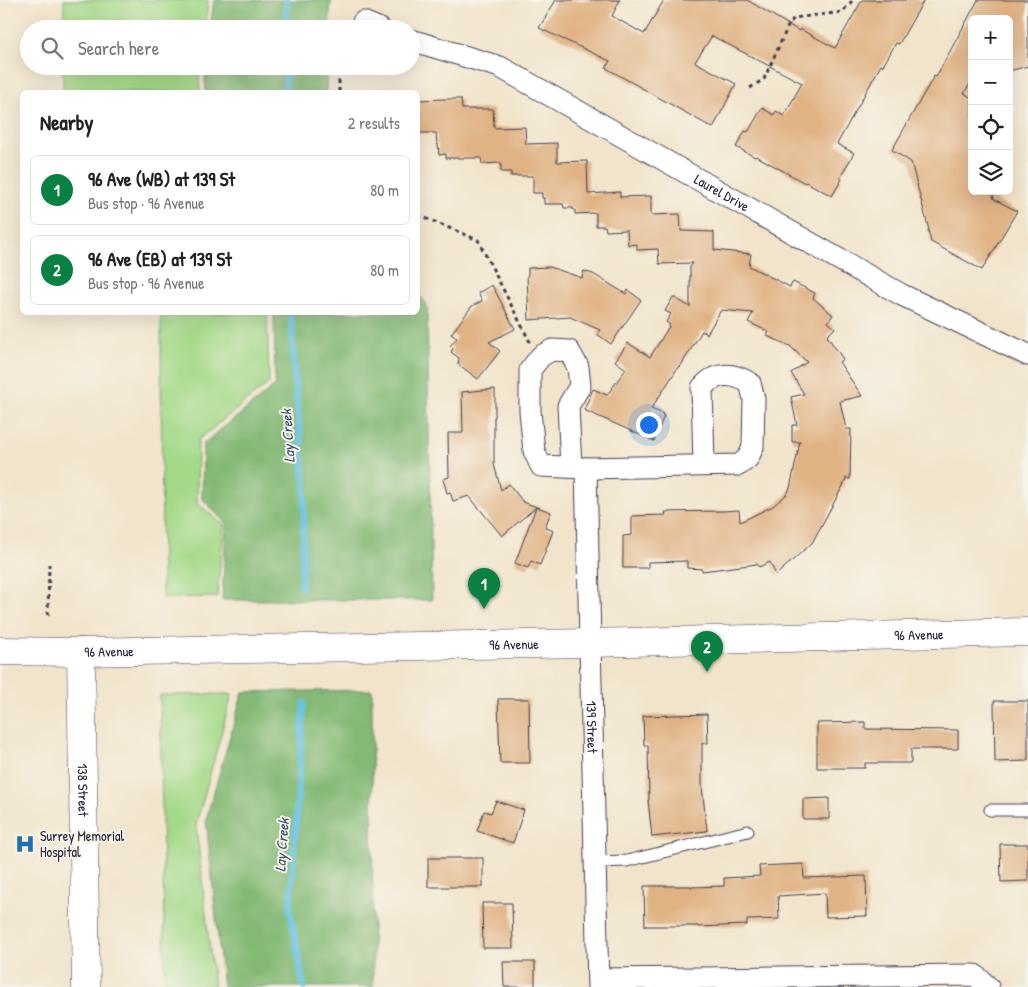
<!DOCTYPE html>
<meta charset="utf-8">
<style>
body{margin:0;font-family:"Patrick Hand",sans-serif;background:#f2f2f2;color:#222}
.controls{position:absolute;right:15px;top:15px;display:grid;overflow:hidden;border-radius:8px;box-shadow:0 5px 20px #0002}
.controls button{width:45px;height:45px;display:grid;place-items:center;padding:0;border:0;border-bottom:1px solid #e0e0e0;background:#fff;color:#222;font:25px sans-serif}
.you{position:absolute;left:648px;top:424px;width:18px;height:18px;margin:-12px;border:4px solid #fff;border-radius:50%;background:#1a73e8;box-shadow:0 0 0 8px #1a73e833}
.badge{display:grid;place-items:center;width:32px;height:32px;border-radius:50%;background:#0b8043;color:#fff;font-size:16px;font-weight:700}
.pin{position:absolute;translate:-50% -41px;filter:drop-shadow(0 1px 2px #0008)}
.pin::after{content:'';position:absolute;top:26px;width:18px;height:15px;background:inherit;clip-path:polygon(0 0,100% 0,50% 100%)}
.list{margin:0;padding:0;list-style:none}
h2{display:flex;justify-content:space-between;align-items:center;height:65px;margin:0;padding:0 20px;font-size:21px}
h2 small{font-size:16px;font-weight:400;color:#767676}
.list li{display:grid;grid-template-columns:32px 1fr auto;gap:15px;align-items:center;box-sizing:border-box;height:70px;margin:0 10px 10px;padding:0 10px;border:1px solid #e0e0e0;border-radius:8px}
.list b{display:block;font-size:19px;white-space:nowrap}
.list p{margin:0;font-size:16px;white-space:nowrap;color:#767676}
.list em{font-size:16px;font-style:normal;color:#767676}
.icon{flex:none;width:28px;height:28px;fill:none;stroke:currentColor;stroke-width:2;stroke-linecap:round;stroke-linejoin:round}
.map{position:relative;flex:none;width:1028px;height:987px;overflow:hidden}
.search{position:absolute;background:#fff;box-shadow:0 5px 20px #0002;left:20px;top:20px;width:400px;height:55px;display:flex;align-items:center;gap:12px;box-sizing:border-box;padding:0 18px;border-radius:28px;color:#767676;font-size:19px}
.panel{position:absolute;background:#fff;box-shadow:0 5px 20px #0002;left:20px;top:90px;width:400px;height:225px;border-radius:8px}
.map>svg:first-child{display:block}
</style>
<div class="map">
<svg width="1028" height="987" viewBox="0 0 1028 987">
<rect width="100%" height="100%" fill="#f7f3e8"/>
<filter id="ink" filterUnits="userSpaceOnUse"><feTurbulence type="fractalNoise" baseFrequency=".02" numOctaves="2"/><feDisplacementMap in="SourceGraphic" scale="10" xChannelSelector="R" yChannelSelector="G"/><feConvolveMatrix kernelMatrix="1 2 1 2 8 2 1 2 1" color-interpolation-filters="sRGB"/></filter>
<filter id="wash" filterUnits="userSpaceOnUse"><feTurbulence type="fractalNoise" baseFrequency=".0096" numOctaves="4" result="noise"/><feDisplacementMap in="SourceGraphic" scale="20" xChannelSelector="R" yChannelSelector="G"/><feGaussianBlur stdDeviation="1.12" result="paint"/><feColorMatrix in="noise" values="0 0 0 0 0 0 0 0 0 0 0 0 0 0 0 0 0 1.4 0 .05"/><feComposite in="paint" operator="in"/></filter>
<g filter="url(#wash)">
<rect width="100%" height="100%" fill="#f1e4ca"/>
<g fill="#a4d989" stroke="#637e62">
<polygon points="64,0 208,0 205,29 64,29"/>
<polygon points="63,66 201,66 199,80 200,92 63,92"/>
<polygon points="161,313 267,313 269,383 198,440 197,503 224,525 217,597 162,598"/>
<polygon points="232,694 196,825 214,987 165,987 160,695"/>
</g>
<g fill="#83b975" stroke="#526e58">
<polygon points="214,0 331,0 329,29 210,29"/>
<polygon points="206,66 327,66 326,92 206,92 205,79"/>
<polygon points="418,293 427,305 432,600 222,600 226,524 202,498 203,444 275,386 274,313 418,312"/>
<polygon points="372,690 373,987 223,987 206,819 243,692"/>
</g>
<g fill="none" stroke-linecap="round" stroke-linejoin="round">
<g stroke="#69c2e6" stroke-width="6">
<polyline points="286,29 287,0"/>
<polyline points="285,92 286,66"/>
<polyline points="291,312 294,372 305,484 301,587"/>
<polyline points="304,987 290,910 304,703"/>
</g>
</g>
<g id="blocks">
<g fill="#e0b385">
<polygon points="556,0 620,0 612,16 644,34 664,0 747,0 799,31 800,29 835,48 862,0 924,0 899,44 896,43 883,66 881,65 837,144 854,153 840,178 842,179 832,196 806,182 805,183 756,156 755,157 736,147 745,131 748,132 762,108 774,115 776,111 784,116 802,83 712,36 695,62 736,84 713,128 606,68 610,61 539,28"/>
<polygon points="978,0 1028,0 1028,66 1009,71 1009,19 972,19 972,81 964,93 972,98 972,191 992,191 994,199 1017,211 982,270 931,242 928,230 929,230 911,162 892,150 934,76 936,77"/>
<polygon points="445,99 461,99 462,109 493,109 494,128 525,127 526,144 557,143 557,162 587,161 588,194 620,192 620,197 651,196 651,215 680,214 681,231 714,232 714,250 751,254 749,266 790,287 793,282 815,293 813,298 833,315 828,322 835,328 827,336 843,359 839,362 862,396 840,401 846,429 851,429 850,479 846,478 845,482 812,543 776,575 770,562 759,567 757,564 702,571 702,569 687,568 687,561 648,562 648,568 623,568 623,536 632,535 632,516 666,515 665,512 723,511 739,510 740,522 773,506 787,494 790,488 800,442 792,442 792,425 797,425 791,397 804,394 791,373 807,362 790,346 767,336 769,332 748,322 753,313 721,310 707,334 702,331 680,367 679,366 651,409 663,414 662,415 664,416 654,441 584,410 593,389 607,395 626,369 615,361 628,343 650,357 670,325 666,322 671,314 665,311 673,297 690,307 690,267 693,263 659,264 658,249 637,250 637,244 628,245 627,230 606,231 605,226 596,226 596,213 575,214 575,210 573,210 573,208 564,208 563,204 544,204 544,198 542,198 542,193 533,193 533,176 511,176 511,172 501,172 501,163 482,164 481,158 446,158 446,154 439,155 438,144 437,144 436,133 418,133 418,100"/>
<polygon points="550,267 582,278 584,271 593,274 626,294 628,290 641,300 611,344 597,334 600,330 570,317 529,320 527,276 528,275 528,268"/>
<polygon points="492,285 515,329 489,342 500,351 478,379 458,364 459,358 451,352 453,349 450,346 457,338 451,334 472,306 482,301 478,293"/>
<polygon points="495,389 495,417 494,417 494,464 501,490 509,484 523,502 551,512 545,527 553,531 540,565 531,561 528,568 515,563 536,507 502,536 469,496 453,501 450,492 447,493 443,479 449,477 448,433 463,433 462,392"/>
<polygon points="498,699 529,699 530,763 500,763"/>
<polygon points="994,701 1028,701 1028,761 995,762"/>
<polygon points="707,714 708,743 702,743 702,787 707,831 652,837 648,800 649,800 648,745 644,745 643,716"/>
<polygon points="865,722 865,729 958,730 958,749 911,749 911,763 865,763 865,768 817,768 817,723"/>
<polygon points="829,798 829,819 803,819 803,799"/>
<polygon points="496,801 524,810 513,843 477,831 484,811 491,813"/>
<polygon points="1000,844 1028,844 1028,881 1001,882"/>
<rect x="428" y="858" width="55" height="29"/>
<polygon points="803,864 804,878 866,876 867,916 826,917 825,893 778,896 779,919 747,920 747,925 698,927 698,926 645,926 644,886 691,886 691,887 724,886 724,878 760,876 759,866"/>
<polygon points="482,903 512,903 513,948 483,948"/>
<polygon points="503,962 535,962 535,987 504,987"/>
</g>
</g>
</g>
<g filter="url(#ink)">
<use href="#blocks" fill-opacity="0" stroke="#413f50" stroke-width="1"/>
<g fill="none" stroke-linecap="round" stroke-linejoin="round">
<defs>
<g id="lane">
<polyline points="990,810 1028,810"/>
<polyline points="596,862 627,861 748,831"/>
</g>
<g id="street">
<polyline points="363,22 380,29"/>
<path id="s1" d="M411 40 500 67 902 295 1028 355"/>
<path d="M571 467 568 406 580 386 578 367 569 351 552 350 541 356 530 370V411L534 451 541 466 586 468 739 465 748 458 753 447 754 399 750 383C733 373 715 371 702 388L704 465"/>
<path id="s2" d="M586 468 598 987"/>
<polyline points="598,979 975,975 988,987"/>
</g>
<g id="secondary">
<path id="s3" d="M0 651 81 652 590 643 1028 632"/>
<path id="s4" d="M81 652 86 987"/>
</g>
</defs>
<use href="#lane" stroke="#413f50" stroke-width="13"/>
<use href="#street" stroke="#413f50" stroke-width="23"/>
<use href="#secondary" stroke="#413f50" stroke-width="29"/>
<g stroke="#413f50" stroke-width="3" stroke-dasharray="4 4" stroke-linecap="butt">
<polyline points="750,88 764,79 789,24 794,18 842,12 853,0"/>
<polyline points="339,92 339,70 341,66"/>
<polyline points="418,215 478,240 530,342"/>
<polyline points="48,615 49,564"/>
</g>
<use href="#lane" stroke="#fff" stroke-width="11"/>
<use href="#street" stroke="#fff" stroke-width="21"/>
<use href="#secondary" stroke="#fff" stroke-width="28"/>
</g>
</g>
<defs>
<symbol id="hospital-bare" viewBox="-9 -9 18 18"><path d="M-5-5h3v3.5h4V-5h3V5h-3V1.5h-4V5h-3Z" fill="#1f6fb2" stroke="#f7f3e8" stroke-width="2.5" paint-order="stroke"/></symbol>
</defs>
<g fill-rule="evenodd">
<use href="#hospital-bare" x="11" y="830" width="28" height="28"/>
</g>
<g text-anchor="middle" stroke-width="4" stroke-linejoin="round" paint-order="stroke">
<g font-size="14" fill="#22223b" stroke="#f7f3e8">
<text dy="5" stroke="none"><textPath href="#s1" startOffset="348">Laurel Drive</textPath></text>
<text dy="5" stroke="none"><textPath href="#s3" startOffset="919">96 Avenue</textPath></text>
<text dy="5" stroke="none"><textPath href="#s3" startOffset="514">96 Avenue</textPath></text>
<text dy="5" stroke="none"><textPath href="#s3" startOffset="109">96 Avenue</textPath></text>
<text dy="5" stroke="none"><textPath href="#s2" startOffset="259">139 Street</textPath></text>
<text dy="5" stroke="none"><textPath href="#s4" startOffset="138">138 Street</textPath></text>
</g>
<g font-size="14" fill="#22223b" stroke="#f7f3e8" text-anchor="start">
<text x="40" y="841">Surrey Memorial<tspan x="40" dy="16">Hospital</tspan></text>
</g>
<g font-size="15" font-style="italic" fill="#37526e" stroke="#f7f3e8">
<text transform="translate(288 436) rotate(-94)" y="5">Lay Creek</text>
<text transform="translate(282 845) rotate(-86)" y="5">Lay Creek</text>
</g>
</g>
</svg>
<div class="controls">
<button>+</button>
<button>−</button>
<button><svg class="icon" aria-label="locate" viewBox="0 0 24 24"><circle cx="12" cy="12" r="6"/><path d="M12 2v4M12 18v4M2 12h4M18 12h4"/></svg></button>
<button><svg class="icon" aria-label="layers" viewBox="0 0 24 24"><path d="M12 4l9 5-9 5-9-5zM3 14l9 5 9-5"/></svg></button>
</div>
<div class="you"></div>
<div class="pin badge" style="left:484px;top:609px">1</div>
<div class="pin badge" style="left:707px;top:672px">2</div>
<div class="search"><svg class="icon" aria-label="search" viewBox="0 0 24 24"><circle cx="10" cy="10" r="6"/><path d="M15 15l6 6"/></svg>Search here</div>
<section class="panel">
<h2>Nearby<small>2 results</small></h2>
<ul class="list">
<li><span class="badge">1</span><div><b>96 Ave (WB) at 139 St</b><p>Bus stop · 96 Avenue</p></div><em>80 m</em></li>
<li><span class="badge">2</span><div><b>96 Ave (EB) at 139 St</b><p>Bus stop · 96 Avenue</p></div><em>80 m</em></li>
</ul>
</section>
</div>
